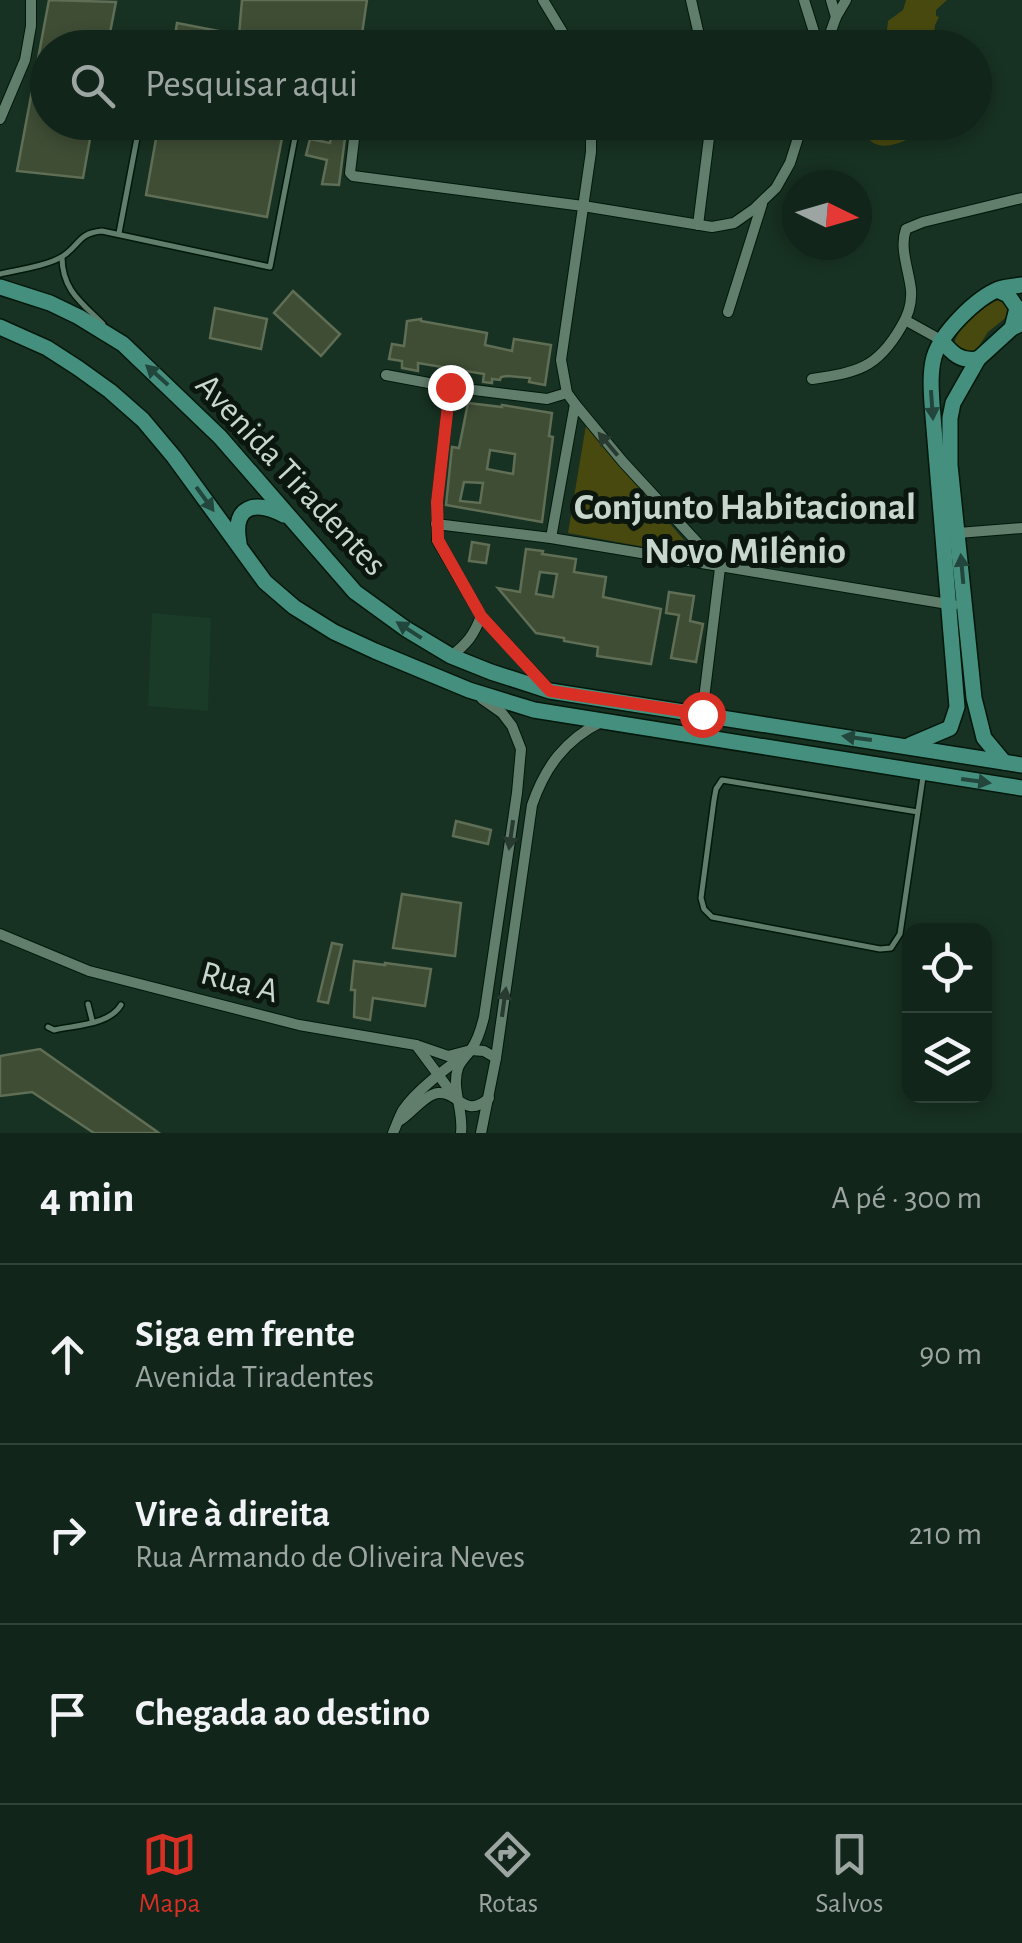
<!DOCTYPE html>
<html lang="pt">
<meta charset="utf-8">
<style>
body{margin:0;font-family:"Alegreya Sans",sans-serif;background:#1a2d23;color:#f1f3f6}
.controls{position:absolute;right:30px;bottom:30px;display:grid;overflow:hidden;border-radius:20px;box-shadow:0 5px 15px #0003}
.controls button{width:90px;height:90px;display:grid;place-items:center;padding:0;border:0;border-bottom:2px solid #304239;background:#11251a;color:#f1f3f6;font:50px sans-serif}
.compass{position:absolute;left:782px;top:170px;width:90px;height:90px;border-radius:50%;background:#11251a;box-shadow:0 5px 15px #0003;rotate:95deg}
.stop{position:absolute;width:30px;height:30px;margin:-22px;border:8px solid #d93025;border-radius:50%;background:#fff}
.stop.end{background:#d93025;border-color:#fff;box-shadow:0 2px 10px #0008}
.list{margin:0;padding:0;list-style:none}
h2{display:flex;justify-content:space-between;align-items:center;height:130px;margin:0;padding:0 40px;font-size:42px}
h2 small{font-size:32px;font-weight:400;color:#9ca5a2}
.list li{display:grid;grid-template-columns:65px 1fr auto;gap:30px;align-items:center;box-sizing:border-box;height:180px;padding:0 40px;border-top:2px solid #304239}
.list b{display:block;font-size:38px;white-space:nowrap}
.list p{margin:0;font-size:32px;white-space:nowrap;color:#9ca5a2}
.list em{font-size:32px;font-style:normal;color:#9ca5a2}
.icon{flex:none;width:55px;height:55px;fill:none;stroke:currentColor;stroke-width:2;stroke-linecap:round;stroke-linejoin:round}
.map{position:relative;flex:none;width:1022px;height:1133px;overflow:hidden}
.search{position:absolute;background:#11251a;box-shadow:0 5px 15px #0003;left:30px;right:30px;top:30px;height:110px;display:flex;align-items:center;gap:25px;box-sizing:border-box;padding:0 35px;border-radius:55px;color:#9ca5a2;font-size:38px}
.sheet{height:670px;background:#11251a}
nav{display:flex;justify-content:space-around;align-items:center;box-sizing:border-box;height:140px;border-top:2px solid #304239;background:#11251a;font-size:28px;color:#9ca5a2}
nav a{display:grid;justify-items:center;gap:5px}
nav .on{color:#d93025}
.map>svg:first-child{display:block}
</style>
<div class="map">
<svg width="1022" height="1133" viewBox="0 0 1022 1133">
<rect width="100%" height="100%" fill="#173122"/>
<polygon fill="#193b28" points="152,613 211,618 208,711 148,706"/>
<g fill="#48490e">
<polygon points="906,0 947,0 936,10 936,16 939,17 935,25 933,47 885,47 888,21 903,10"/>
<path d="M863 123V122L939 123C924 131 884 158 869 139 868 137 863 124 863 123Z"/>
<path d="M1000 300 1007 304 1009 315 988 332 975 352 971 354 954 346C956 327 982 303 1000 300Z"/>
<polygon points="586,425 694,552 688,555 568,533"/>
</g>
<g fill="#3f4d35" stroke="#5f6e55" stroke-width="2.5" fill-rule="evenodd">
<polygon points="49,0 116,2 107,48 48,48 48,122 93,122 83,178 17,171"/>
<polygon points="242,0 367,0 360,47 301,38 299,48 173,48 177,23 239,35"/>
<polygon points="159,122 285,122 267,217 146,195"/>
<polygon points="333,122 347,122 339,185 322,184 327,160 306,155 310,139 330,143"/>
<polygon points="293,291 340,334 321,356 274,313"/>
<polygon points="215,308 267,319 261,349 210,338"/>
<polygon points="421,319 421,321 487,333 485,345 512,351 514,339 551,345 545,385 529,382 530,378 507,376 501,377 500,380 492,379 492,383 483,382 484,374 418,363 418,371 402,368 402,361 389,359 392,344 404,346 407,321"/>
<path d="M468 403 502 407V405L552 413 549 436 553 437 542 522 446 505 452 447 459 448ZM490 450 515 454 513 474 487 469ZM464 482 483 483 480 503 460 501Z"/>
<polygon points="472,542 489,545 486,563 469,561"/>
<path d="M526 549 543 551 542 554 576 559 574 572 606 577 603 597 661 609 651 664 597 656 598 647 564 641V638L536 633 498 588 520 592ZM540 572 557 574 553 597 536 594Z"/>
<polygon points="669,592 694,596 690,621 703,624 696,662 671,658 679,615 666,613"/>
<polygon points="456,821 491,830 488,844 453,836"/>
<polygon points="402,894 461,903 455,956 393,948"/>
<polygon points="332,943 342,945 328,1003 318,1001"/>
<polygon points="354,961 385,965 385,963 431,969 425,1006 373,998 370,1020 354,1017 355,990 351,990"/>
<polygon points="40,1049 159,1133 94,1133 32,1092 0,1096 0,1056"/>
</g>
<g fill="none" stroke-linecap="round" stroke-linejoin="round">
<defs>
<g id="lane">
<polyline points="119,233 140,122"/>
<path d="M62 257C62 290 82 303 103 324"/>
<path d="M0 274C17 270 48 266 63 256 80 245 78 233 102 231L270 267 298 122"/>
<polyline points="918,812 722,780 716,789 714,800 701,898 704,909 712,917 880,949 891,948 900,934 923,777"/>
<polyline points="88,1004 92,1020"/>
<path d="M48 1027 54 1030C76 1025 109 1025 121 1005"/>
</g>
<g id="street">
<polyline points="543,0 572,48"/>
<polyline points="691,0 702,48"/>
<polyline points="804,0 819,48"/>
<polyline points="831,0 836,17"/>
<polyline points="825,48 836,17 846,0"/>
<polyline points="0,119 25,60 31,26 31,0"/>
<polyline points="356,122 350,173 353,176 583,206 712,227 734,223 754,209 776,188 790,163 803,122"/>
<polyline points="591,122 591,152 561,360 567,393 575,404 623,462 720,567"/>
<polyline points="698,225 711,122"/>
<polyline points="728,312 762,204"/>
<polyline points="905,320 941,340"/>
<polyline points="386,375 450,387 547,399 567,393"/>
<path d="M812 379C857 372 877 369 901 327 908 316 912 303 911 290 909 270 899 248 906 229L923 222 1022 198"/>
<polyline points="450,387 437,502 437,540 481,616 547,687"/>
<polyline points="436,524 551,538 954,605"/>
<polyline points="958,533 1022,528"/>
<polyline points="551,538 575,404"/>
<path d="M451 656C467 644 474 635 481 616"/>
<polyline points="702,715 720,568"/>
<polyline points="0,934 89,971 299,1025 416,1045 448,1056 471,1050"/>
<polyline points="416,1045 454,1096"/>
<path d="M399 1121C411 1114 424 1095 438 1093 458 1091 465 1120 489 1098"/>
<path d="M393 1133C396 1126 399 1117 403 1110 417 1089 451 1065 471 1050L484 1051 496 1058"/>
<path d="M461 1133C464 1111 451 1089 458 1068 461 1060 468 1055 472 1048 479 1038 481 1028 484 1017L517 793 521 749 512 726 502 713 482 699"/>
<path d="M481 1133 496 1058 532 805C545 767 565 740 601 722"/>
</g>
<g id="primary">
<polyline points="0,287 50,303 79,317 123,344 220,437 355,592 406,629 451,656 491,672 550,691 1022,765"/>
<polyline points="997,290 1008,295 1017,308 1012,328"/>
<polyline points="0,327 47,348 78,368 110,391 143,420 174,457 265,582 294,607 334,632 375,651 469,690 534,710 1022,788"/>
<path d="M941 340C952 353 960 362 978 359"/>
<path d="M239 543C232 505 255 500 284 515"/>
<path d="M910 745 950 728 957 707 932 404C931 388 930 372 934 357 941 333 976 298 999 289 1006 287 1015 286 1022 285"/>
<polyline points="1004,762 984,738 974,698 950,465 950,418 953,403 978,359 1012,328 1022,323"/>
</g>
</defs>
<use href="#lane" stroke="#01180b" stroke-width="8"/>
<use href="#street" stroke="#01180b" stroke-width="12"/>
<use href="#primary" stroke="#01180b" stroke-width="18"/>
<use href="#lane" stroke="#617e6c" stroke-width="5"/>
<use href="#street" stroke="#617e6c" stroke-width="10"/>
<use href="#primary" stroke="#458f7e" stroke-width="15"/>
</g>
<defs><path id="oneway-solid" d="M-6-.8H1V-3.2L6.5 0L1 3.2V.8H-6Z" transform="scale(2.5)"/></defs>
<g fill="#22463b">
<use href="#oneway-solid" transform="translate(157 375) rotate(-138)"/>
<use href="#oneway-solid" transform="translate(932 405) rotate(86)"/>
<use href="#oneway-solid" transform="translate(205 499) rotate(54)"/>
<use href="#oneway-solid" transform="translate(962 569) rotate(-95)"/>
<use href="#oneway-solid" transform="translate(409 630) rotate(-147)"/>
<use href="#oneway-solid" transform="translate(857 738) rotate(-172)"/>
<use href="#oneway-solid" transform="translate(976 781) rotate(8)"/>
</g>
<g fill="#293a30">
<use href="#oneway-solid" transform="translate(608 444) rotate(-130)"/>
<use href="#oneway-solid" transform="translate(511 835) rotate(98)"/>
<use href="#oneway-solid" transform="translate(504 1002) rotate(-82)"/>
</g>
<g fill="none" stroke-linecap="round" stroke-linejoin="round">
<polyline stroke="#d93025" stroke-width="12" points="450,387 437,502 438,540 481,616 550,691 702,714"/>
</g>
<g text-anchor="middle" stroke-width="10" stroke-linejoin="round" paint-order="stroke">
<g font-size="35" fill="#c8d7cd" stroke="#0b160f">
<text transform="translate(292 474) rotate(47)" y="12">Avenida Tiradentes</text>
<text transform="translate(240 981) rotate(15)" y="12">Rua A</text>
</g>
<g font-size="38" font-weight="bold" fill="#c8d7cd" stroke="#0b160f">
<text x="745" y="519">Conjunto Habitacional<tspan x="745" dy="44">Novo Milênio</tspan></text>
</g>
</g>
</svg>
<div class="controls">
<button><svg class="icon" aria-label="locate" viewBox="0 0 24 24"><circle cx="12" cy="12" r="6"/><path d="M12 2v4M12 18v4M2 12h4M18 12h4"/></svg></button>
<button><svg class="icon" aria-label="layers" viewBox="0 0 24 24"><path d="M12 4l9 5-9 5-9-5zM3 14l9 5 9-5"/></svg></button>
</div>
<svg class="compass" viewBox="-18 -18 36 36"><path d="M0-13l5 13h-10z" fill="#e53935"/><path d="M0 13l5-13h-10z" fill="#9ca5a2"/></svg>
<div class="stop" style="left:702px;top:714px"></div>
<div class="stop end" style="left:450px;top:387px"></div>
<div class="search"><svg class="icon" aria-label="search" viewBox="0 0 24 24"><circle cx="10" cy="10" r="6"/><path d="M15 15l6 6"/></svg>Pesquisar aqui</div>
</div>
<section class="sheet">
<h2>4 min<small>A pé · 300 m</small></h2>
<ul class="list">
<li><svg class="icon" aria-label="ahead" viewBox="0 0 24 24"><path d="M12 20V5M6 11l6-6 6 6"/></svg><div><b>Siga em frente</b><p>Avenida Tiradentes</p></div><em>90 m</em></li>
<li><svg class="icon" aria-label="right" viewBox="0 0 24 24"><path d="M7 20v-9h11M14 6l5 5-5 5"/></svg><div><b>Vire à direita</b><p>Rua Armando de Oliveira Neves</p></div><em>210 m</em></li>
<li><svg class="icon" aria-label="arrive" viewBox="0 0 24 24"><path d="M6 21V4h12l-3 4 3 4H6"/></svg><div><b>Chegada ao destino</b></div></li>
</ul>
</section>
<nav>
<a class="on"><svg class="icon" aria-label="map" viewBox="0 0 24 24"><path d="M3 6l6-2 6 2 6-2v14l-6 2-6-2-6 2zM9 4v14M15 6v14"/></svg>Mapa</a>
<a><svg class="icon" aria-label="directions" viewBox="0 0 24 24"><path d="M12 3l9 9-9 9-9-9zM9 14v-3h6M13 9l2 2-2 2"/></svg>Rotas</a>
<a><svg class="icon" aria-label="saved" viewBox="0 0 24 24"><path d="M7 4h10v16l-5-4-5 4z"/></svg>Salvos</a>
</nav>
